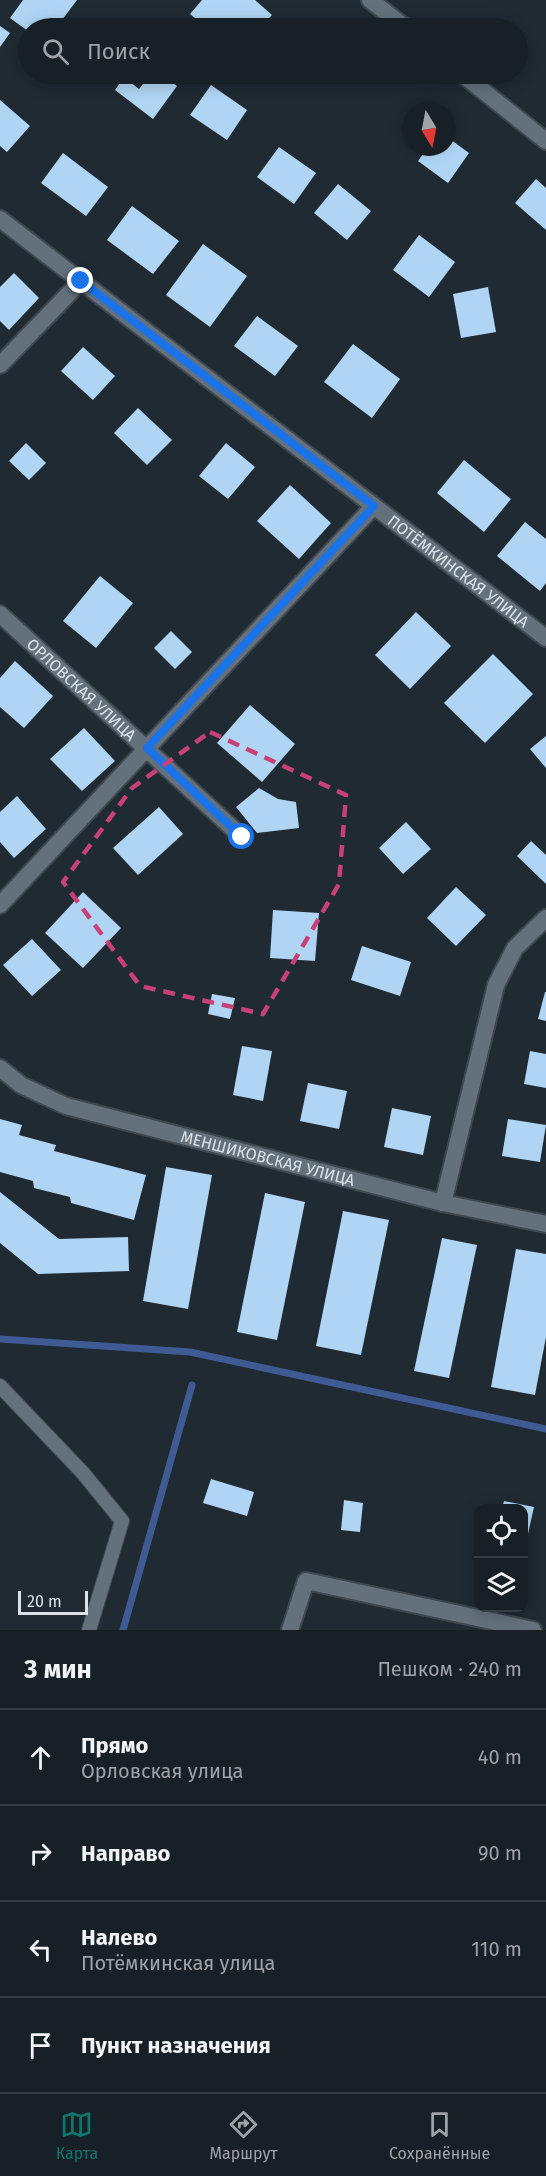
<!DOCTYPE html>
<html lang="ru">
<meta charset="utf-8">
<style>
body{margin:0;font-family:"Fira Sans",sans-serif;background:#20282e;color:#f1f3f6}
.controls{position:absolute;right:18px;bottom:18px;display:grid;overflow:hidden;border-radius:12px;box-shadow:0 3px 15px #0003}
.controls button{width:54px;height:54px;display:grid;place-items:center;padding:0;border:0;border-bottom:2px solid #363e43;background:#172026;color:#f1f3f6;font:30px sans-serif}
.compass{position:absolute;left:402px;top:102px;width:54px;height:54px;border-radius:50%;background:#172026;box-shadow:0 3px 15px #0003;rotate:170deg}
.scale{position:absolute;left:18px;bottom:15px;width:70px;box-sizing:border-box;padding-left:6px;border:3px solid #dbe3e9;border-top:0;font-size:16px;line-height:21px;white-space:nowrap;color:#dbe3e9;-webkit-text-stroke:4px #1f2a33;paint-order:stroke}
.stop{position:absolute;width:18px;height:18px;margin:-14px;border:4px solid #1a73e8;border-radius:50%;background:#fff}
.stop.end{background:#1a73e8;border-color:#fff;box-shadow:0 2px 6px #0008}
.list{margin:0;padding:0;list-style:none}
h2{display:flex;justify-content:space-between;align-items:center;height:78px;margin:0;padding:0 24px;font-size:26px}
h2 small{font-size:20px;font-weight:400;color:#9ea3a7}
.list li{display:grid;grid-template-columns:39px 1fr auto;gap:18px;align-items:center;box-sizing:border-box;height:96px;padding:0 24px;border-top:2px solid #363e43}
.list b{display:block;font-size:22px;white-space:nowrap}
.list p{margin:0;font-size:20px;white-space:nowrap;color:#9ea3a7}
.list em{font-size:20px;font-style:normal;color:#9ea3a7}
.icon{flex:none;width:33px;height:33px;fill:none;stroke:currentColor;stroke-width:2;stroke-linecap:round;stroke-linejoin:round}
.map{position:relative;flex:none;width:546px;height:1630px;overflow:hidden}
.search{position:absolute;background:#172026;box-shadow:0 3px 15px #0003;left:18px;right:18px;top:18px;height:66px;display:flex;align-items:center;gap:15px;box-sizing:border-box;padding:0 21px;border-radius:33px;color:#9ea3a7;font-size:22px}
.sheet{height:462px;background:#172026}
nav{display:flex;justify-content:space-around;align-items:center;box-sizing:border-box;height:84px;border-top:2px solid #363e43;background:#172026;font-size:16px;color:#9ea3a7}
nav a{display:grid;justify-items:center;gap:3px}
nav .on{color:#0f766e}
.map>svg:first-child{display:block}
</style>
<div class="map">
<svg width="546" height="1630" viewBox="0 0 546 1630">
<rect width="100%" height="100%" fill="#1f2a33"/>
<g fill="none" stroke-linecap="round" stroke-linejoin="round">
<g stroke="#405b94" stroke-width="7">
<polyline points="0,1339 190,1352 546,1429"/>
<polyline points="123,1630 192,1385"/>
</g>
</g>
<g fill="#b0d5f4">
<polygon points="23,0 77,0 56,28 28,28 28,31 10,18"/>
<polygon points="202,0 255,0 272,15 260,28 207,28 190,14"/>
<polygon points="0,26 10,33 0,47"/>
<polygon points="151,74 160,74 177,86 153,119 115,90 124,77 139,89"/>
<polygon points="211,85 247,110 227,140 190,115"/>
<polygon points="0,100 30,126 7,152 0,146"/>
<polygon points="447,137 469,153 448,183 418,161 428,147 447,147"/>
<polygon points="279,147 316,173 294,204 257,177"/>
<polygon points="63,153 108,187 86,216 41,183"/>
<polygon points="536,179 546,188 546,230 515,203"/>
<polygon points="338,184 371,211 347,240 314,213"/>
<polygon points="132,206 179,241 153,274 107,240"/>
<polygon points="419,235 455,262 429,297 393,270"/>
<polygon points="203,244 247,276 210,327 166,295"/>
<polygon points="14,273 39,298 9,330 0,321 0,287"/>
<polygon points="488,287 496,332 461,338 453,294"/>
<polygon points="257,316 298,346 275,376 234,346"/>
<polygon points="353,344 400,379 372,418 324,382"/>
<polygon points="83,347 115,376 93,400 61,371"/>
<polygon points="138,408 172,440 147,465 114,433"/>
<polygon points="26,443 46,463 29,480 9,461"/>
<polygon points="226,443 255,467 228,499 199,476"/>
<polygon points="464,460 511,499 484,532 437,493"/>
<polygon points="290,485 331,523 299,559 257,521"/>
<polygon points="525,522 546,539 546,583 540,591 497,556"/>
<polygon points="100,576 133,603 96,648 63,621"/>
<polygon points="416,612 451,646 410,689 375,655"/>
<polygon points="171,631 192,652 175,669 154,648"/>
<polygon points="493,654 533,694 485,743 444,703"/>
<polygon points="15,661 53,696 24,728 0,707 0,678"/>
<polygon points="250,705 295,744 262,782 217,743"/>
<polygon points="84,728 115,761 82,791 50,759"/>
<polygon points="546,736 546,768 530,749"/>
<polygon points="259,788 278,799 296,802 299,828 257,833 236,807"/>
<polygon points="17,796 46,829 14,858 0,842 0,812"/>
<polygon points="159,807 183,834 138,875 113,848"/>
<polygon points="406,822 431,849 403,874 379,848"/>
<polygon points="531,841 546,855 546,884 517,856"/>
<polygon points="456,887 486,915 456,946 427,918"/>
<polygon points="83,892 121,928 83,968 45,933"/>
<polygon points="273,910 319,913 315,961 270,958"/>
<polygon points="32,939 61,970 32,996 3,965"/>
<polygon points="362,946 411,962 400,996 351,980"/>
<polygon points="545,992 546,992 546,1021 538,1019"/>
<polygon points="212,994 235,998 230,1019 208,1014"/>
<polygon points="242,1046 272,1051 263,1101 233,1095"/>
<polygon points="530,1051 546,1054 546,1088 524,1084"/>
<polygon points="308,1083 347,1091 339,1129 300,1121"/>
<polygon points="392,1108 431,1116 423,1155 384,1147"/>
<polygon points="0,1119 22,1125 19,1135 56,1145 54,1151 146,1175 134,1220 71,1203 70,1197 34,1188 33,1181 0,1172"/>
<polygon points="508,1119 546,1125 540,1162 502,1156"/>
<polygon points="166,1167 212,1175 188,1309 143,1301"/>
<polygon points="0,1192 59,1239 128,1237 129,1271 38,1274 0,1243"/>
<polygon points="265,1193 305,1202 277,1340 237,1332"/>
<polygon points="343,1211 389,1220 361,1355 316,1346"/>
<polygon points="442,1238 477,1245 449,1378 414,1371"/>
<polygon points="516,1249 546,1254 546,1337 535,1395 491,1387"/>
<polygon points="211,1479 254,1492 247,1516 203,1503"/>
<polygon points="344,1500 363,1503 360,1532 341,1530"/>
<polygon points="504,1501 534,1507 524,1552 524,1508 502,1508"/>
</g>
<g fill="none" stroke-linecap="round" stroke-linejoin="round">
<defs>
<polyline id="service" points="0,1386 83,1473 122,1521 89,1630"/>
<g id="minor">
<polyline points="370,0 406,28"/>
<polyline points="462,74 546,141"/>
<path id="s1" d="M0 219 546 638"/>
<polyline points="0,365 81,281"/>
<path id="s2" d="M0 614 242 837"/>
<polyline points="0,905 374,506"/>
<path id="s3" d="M0 1068 21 1085 66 1106 443 1203 546 1224"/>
<polyline points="443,1203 496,985 515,948 546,918"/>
<polyline points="290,1630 306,1581 533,1630"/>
</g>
</defs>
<use href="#service" stroke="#3f4850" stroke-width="16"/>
<use href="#minor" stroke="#3f4850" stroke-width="20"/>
<use href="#service" stroke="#64717c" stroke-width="14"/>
<use href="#minor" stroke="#64717c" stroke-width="16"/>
</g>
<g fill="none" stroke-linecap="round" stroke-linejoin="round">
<polyline stroke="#1a73e8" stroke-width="8" points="81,281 374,506 147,748 242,837"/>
</g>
<path fill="none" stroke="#c74177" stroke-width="4.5" stroke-dasharray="12 8" stroke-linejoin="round" d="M210 732 346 795 339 884 263 1014 140 986 63 882 132 788Z"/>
<g text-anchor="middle" stroke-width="6" stroke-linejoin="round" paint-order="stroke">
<g font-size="16" fill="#dbe3e9" stroke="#1f2a33">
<text dy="6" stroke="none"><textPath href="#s1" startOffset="578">ПОТЁМКИНСКАЯ УЛИЦА</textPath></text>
<text dy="6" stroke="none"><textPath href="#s2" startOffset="111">ОРЛОВСКАЯ УЛИЦА</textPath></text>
<text dy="6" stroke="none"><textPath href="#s3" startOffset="285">МЕНШИКОВСКАЯ УЛИЦА</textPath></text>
</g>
</g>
</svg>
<div class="controls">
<button><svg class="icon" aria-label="locate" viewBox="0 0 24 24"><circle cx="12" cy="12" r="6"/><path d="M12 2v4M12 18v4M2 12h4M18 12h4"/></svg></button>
<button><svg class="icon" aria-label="layers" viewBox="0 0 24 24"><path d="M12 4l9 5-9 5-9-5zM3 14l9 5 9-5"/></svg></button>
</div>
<svg class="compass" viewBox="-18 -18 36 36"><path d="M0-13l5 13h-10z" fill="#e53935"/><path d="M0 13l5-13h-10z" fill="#9ea3a7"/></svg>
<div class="scale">20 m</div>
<div class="stop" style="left:242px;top:837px"></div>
<div class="stop end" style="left:81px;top:281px"></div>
<div class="search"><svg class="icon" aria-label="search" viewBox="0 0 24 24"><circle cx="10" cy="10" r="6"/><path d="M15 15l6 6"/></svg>Поиск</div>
</div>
<section class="sheet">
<h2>3 мин<small>Пешком · 240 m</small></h2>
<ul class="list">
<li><svg class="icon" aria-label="ahead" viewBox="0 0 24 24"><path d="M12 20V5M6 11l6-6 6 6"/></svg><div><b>Прямо</b><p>Орловская улица</p></div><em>40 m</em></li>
<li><svg class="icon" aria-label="right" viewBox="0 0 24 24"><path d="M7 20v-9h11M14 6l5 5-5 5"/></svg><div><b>Направо</b></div><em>90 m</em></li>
<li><svg class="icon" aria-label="left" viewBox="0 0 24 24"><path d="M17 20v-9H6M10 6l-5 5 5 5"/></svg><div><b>Налево</b><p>Потёмкинская улица</p></div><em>110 m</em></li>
<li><svg class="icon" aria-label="arrive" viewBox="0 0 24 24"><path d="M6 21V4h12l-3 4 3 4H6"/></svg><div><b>Пункт назначения</b></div></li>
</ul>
</section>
<nav>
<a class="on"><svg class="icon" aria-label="map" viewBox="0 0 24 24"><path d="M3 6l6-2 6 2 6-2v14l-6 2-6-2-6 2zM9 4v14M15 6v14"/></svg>Карта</a>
<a><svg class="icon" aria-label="directions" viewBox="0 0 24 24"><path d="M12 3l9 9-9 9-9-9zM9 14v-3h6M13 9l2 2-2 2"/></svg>Маршрут</a>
<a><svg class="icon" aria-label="saved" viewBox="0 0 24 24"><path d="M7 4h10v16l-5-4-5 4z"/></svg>Сохранённые</a>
</nav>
